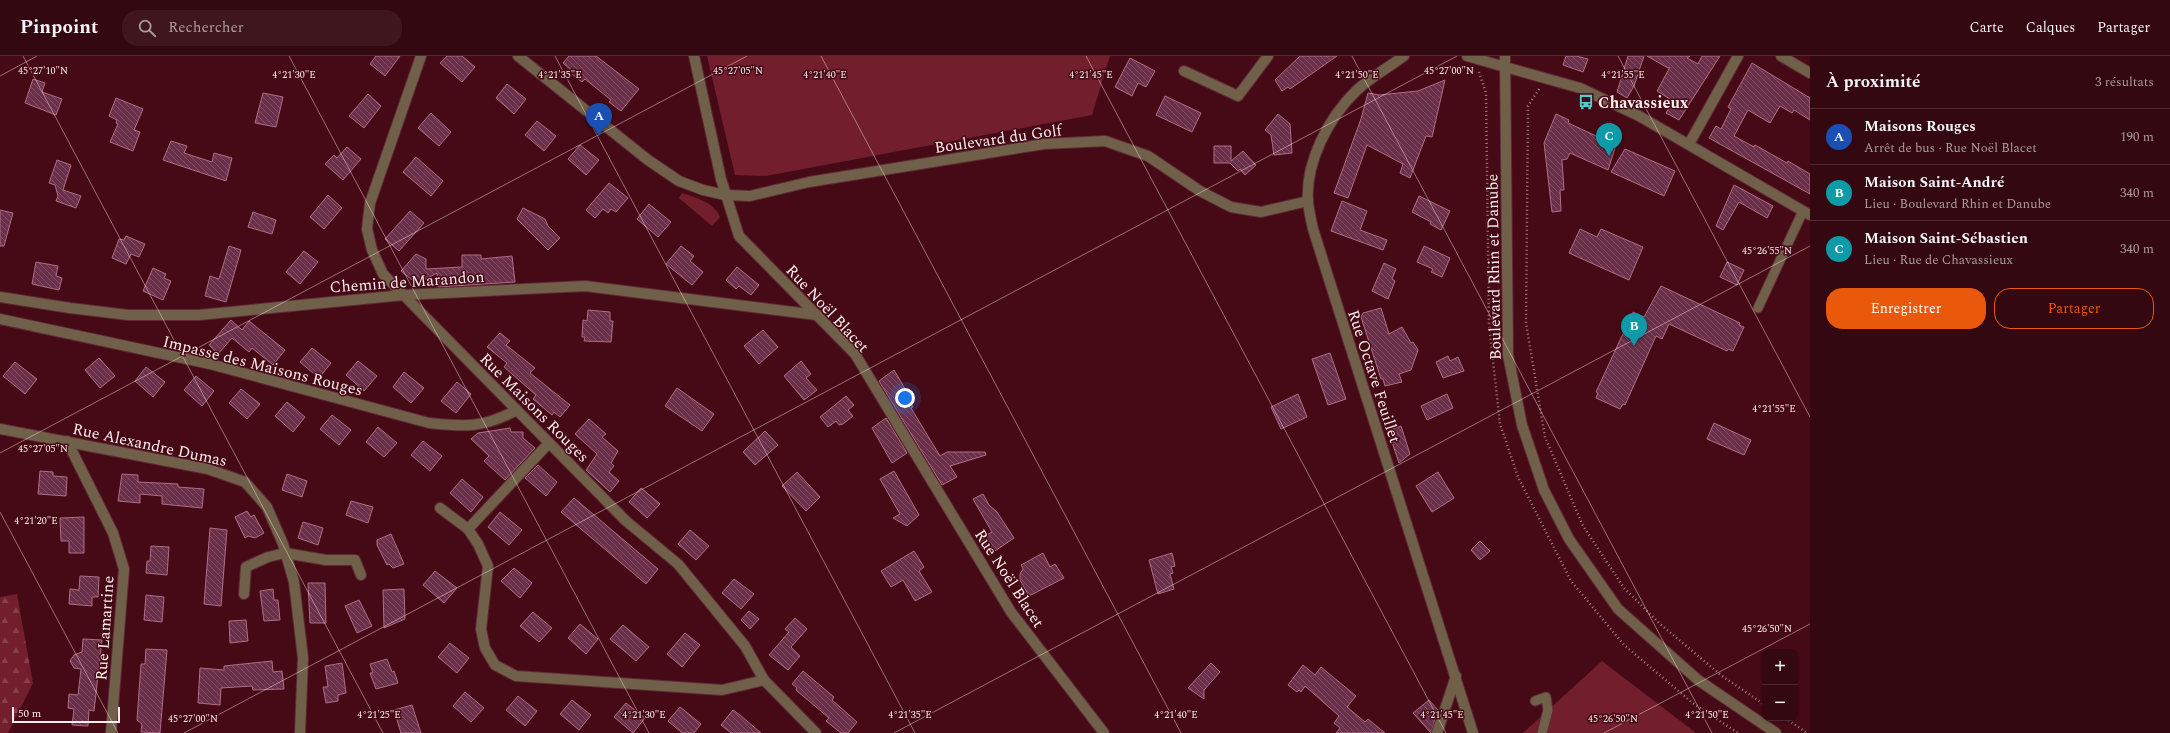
<!DOCTYPE html>
<html lang="fr">
<meta charset="utf-8">
<style>
body{margin:0;font-family:Spectral,serif;background:#3f161e;color:#f1f3f6}
.controls{position:absolute;right:12px;bottom:12px;display:grid;overflow:hidden;border-radius:8px;box-shadow:0 1px 3px #0004}
.controls button{width:36px;height:36px;display:grid;place-items:center;padding:0;border:0;border-bottom:1px solid #4e2930;background:#340810;color:#f1f3f6;font:20px sans-serif}
.scale{position:absolute;left:12px;bottom:10px;width:108px;box-sizing:border-box;padding-left:4px;border:2px solid #fcecec;border-top:0;font-size:11px;line-height:14px;white-space:nowrap;color:#fcecec;-webkit-text-stroke:3px #460a16;paint-order:stroke}
.you{position:absolute;left:905px;top:342px;width:14px;height:14px;margin:-10px;border:3px solid #fff;border-radius:50%;background:#1a73e8;box-shadow:0 0 0 6px #1a73e833}
.badge{display:grid;place-items:center;width:26px;height:26px;border-radius:50%;background:#ea580c;color:#fff;font-size:13px;font-weight:700}
.pin{position:absolute;translate:-50% -33px;filter:drop-shadow(0 1px 2px #0008)}
.pin::after{content:'';position:absolute;top:21px;width:14px;height:12px;background:inherit;clip-path:polygon(0 0,100% 0,50% 100%)}
.list{margin:0;padding:0;list-style:none}
h2{display:flex;justify-content:space-between;align-items:center;height:52px;margin:0;padding:0 16px;font-size:17px}
h2 small{font-size:13px;font-weight:400;color:#a99a9f}
.list li{display:grid;grid-template-columns:26px 1fr auto;gap:12px;align-items:center;box-sizing:border-box;height:56px;padding:0 16px;border-top:1px solid #4e2930}
.list b{display:block;font-size:15px;white-space:nowrap}
.list p{margin:0;font-size:13px;white-space:nowrap;color:#a99a9f}
.list em{font-size:13px;font-style:normal;color:#a99a9f}
.actions{display:flex;gap:8px;padding:12px 16px}
.actions a{flex:1;padding:9px 0;border:1px solid #ea580c;border-radius:16px;text-align:center;font-size:14px;color:#ea580c}
.actions .main{background:#ea580c;color:#fff}
.icon{flex:none;width:22px;height:22px;fill:none;stroke:currentColor;stroke-width:2;stroke-linecap:round;stroke-linejoin:round}
.map{position:relative;flex:none;width:1810px;height:677px;overflow:hidden}
header{display:flex;align-items:center;gap:24px;box-sizing:border-box;height:56px;padding:0 20px;background:#340810;border-bottom:1px solid #4e2930}
header strong{font-size:19px}
nav{display:flex;gap:22px;margin-inline-start:auto;font-size:14px}
.search{width:280px;height:36px;background:#3f161e;display:flex;align-items:center;gap:10px;box-sizing:border-box;padding:0 14px;border-radius:16px;color:#a99a9f;font-size:15px}
main{display:flex}
aside{flex:1;background:#340810}
.map>svg:first-child{display:block}
</style>
<header>
<strong>Pinpoint</strong>
<div class="search"><svg class="icon" aria-label="search" viewBox="0 0 24 24"><circle cx="10" cy="10" r="6"/><path d="M15 15l6 6"/></svg>Rechercher</div>
<nav><a>Carte</a><a>Calques</a><a>Partager</a></nav>
</header>
<main>
<div class="map">
<svg width="1810" height="677" viewBox="0 0 1810 677">
<defs>
<pattern id="forest-firs" width="22" height="20" patternUnits="userSpaceOnUse"><rect width="22" height="20" fill="#721e2c"/><path d="M5 1l3.5 6h-7zM16 11l3.5 6h-7z" fill="#873f4b"/></pattern>
<pattern id="building-back-hatch" width="6" height="6" patternUnits="userSpaceOnUse"><rect width="6" height="6" fill="#6b3049"/><path d="M-1 5l2 2M0 0l6 6M5-1l2 2" fill="none" stroke="#814e63"/></pattern>
</defs>
<rect width="100%" height="100%" fill="#460a16"/>
<g fill="#721e2c">
<polygon points="707,0 1110,0 1092,59 766,120 735,119"/>
<path d="M682 137C696 142 714 146 720 161L712 170 679 142Z"/>
<polygon points="1602,605 1696,677 1523,677"/>
</g>
<polygon fill="url(#forest-firs)" points="17,538 33,627 8,677 0,677 0,541"/>
<g fill="url(#building-back-hatch)" stroke="#ae6d86">
<polygon points="376,0 400,0 385,20 370,8"/>
<polygon points="447,0 462,0 475,11 462,26 440,7"/>
<polygon points="569,0 596,0 639,33 621,55 609,46 611,44 585,23 582,26 572,18 573,16 563,7"/>
<polygon points="1300,0 1337,0 1290,33 1288,31 1282,35 1275,24"/>
<polygon points="1566,0 1576,0 1588,3 1583,16 1563,9"/>
<polygon points="1628,0 1644,0 1634,30 1627,42 1617,36"/>
<polygon points="1647,0 1690,0 1687,2 1698,8 1702,0 1720,0 1679,64 1666,57 1673,45 1657,35 1670,11 1668,12"/>
<polygon points="1130,2 1155,15 1146,31 1138,27 1132,40 1115,31"/>
<polygon points="1752,7 1810,42 1810,64 1794,54 1792,57 1780,50 1770,67 1748,54 1734,80 1754,91 1755,89 1787,107 1788,105 1810,118 1810,138 1709,82 1716,70 1721,73 1731,53 1728,51"/>
<polygon points="33,23 45,27 42,36 62,43 56,59 25,47"/>
<polygon points="1445,24 1432,81 1426,80 1410,122 1400,117 1403,108 1367,89 1348,142 1334,137 1361,63 1368,37 1379,39 1418,35"/>
<polygon points="507,28 526,43 514,58 496,42"/>
<polygon points="263,37 283,41 276,71 255,67"/>
<polygon points="368,38 381,50 364,72 349,60"/>
<polygon points="1165,40 1201,57 1192,76 1156,59"/>
<polygon points="116,42 143,53 134,74 140,76 133,95 110,86 118,68 116,67 117,64 109,60"/>
<polygon points="431,57 451,76 439,90 418,72"/>
<polygon points="1278,58 1290,68 1292,97 1274,99 1271,79 1265,74"/>
<polygon points="1556,58 1569,64 1568,67 1616,89 1608,114 1570,97 1567,103 1562,104 1564,134 1560,134 1561,155 1552,156 1544,87"/>
<polygon points="537,65 556,80 544,95 525,79"/>
<polygon points="171,85 187,90 184,97 212,106 214,97 232,102 226,125 163,104"/>
<polygon points="580,89 599,104 586,119 568,103"/>
<polygon points="1214,90 1231,90 1231,105 1243,95 1256,109 1245,119 1240,113 1238,115 1230,107 1214,107"/>
<polygon points="347,91 361,103 343,124 325,108 334,99 337,102"/>
<polygon points="1625,93 1675,115 1664,140 1611,116"/>
<polygon points="416,101 443,125 431,140 403,116"/>
<polygon points="57,104 71,109 63,134 81,140 76,152 56,145 58,140 55,129 49,127"/>
<polygon points="609,127 628,142 616,156 611,153 608,157 603,153 595,162 586,154"/>
<polygon points="1734,129 1773,150 1767,162 1739,146 1723,174 1716,170"/>
<polygon points="328,139 342,152 324,173 310,161"/>
<polygon points="1419,140 1450,155 1441,174 1430,168 1431,166 1412,156"/>
<polygon points="1342,145 1367,155 1360,174 1387,184 1383,194 1331,175"/>
<polygon points="649,148 671,166 658,181 637,163"/>
<polygon points="523,152 545,163 548,170 560,182 548,194 517,163"/>
<polygon points="0,154 13,157 4,190 0,190"/>
<polygon points="410,155 424,167 399,195 385,183"/>
<polygon points="253,156 276,164 272,178 248,171"/>
<polygon points="1580,173 1597,181 1601,173 1643,191 1629,224 1569,197"/>
<polygon points="126,180 145,188 139,201 131,198 126,208 112,202 119,183 124,184"/>
<polygon points="229,190 241,194 226,246 205,240 210,220 219,223"/>
<polygon points="681,190 694,200 690,205 703,216 692,229 666,208"/>
<polygon points="1424,190 1450,202 1442,221 1431,216 1433,213 1417,206"/>
<polygon points="304,195 318,206 300,228 286,216"/>
<polygon points="416,198 426,203 426,213 462,211 462,199 481,199 481,203 512,200 515,226 438,231 437,217 417,228 401,215"/>
<polygon points="36,206 58,210 56,220 62,222 59,234 32,228"/>
<polygon points="1727,206 1744,214 1737,229 1720,221"/>
<polygon points="1384,207 1396,213 1392,223 1395,225 1388,243 1372,235"/>
<polygon points="737,211 759,229 751,239 739,230 736,233 726,224"/>
<polygon points="153,212 166,218 164,222 171,225 163,244 143,235"/>
<polygon points="1661,230 1740,267 1739,269 1744,271 1733,295 1728,293 1727,295 1669,268 1662,283 1656,280 1625,349 1623,348 1620,353 1596,342 1598,337 1596,336 1633,256 1644,261"/>
<polygon points="1381,252 1389,278 1402,271 1411,287 1413,286 1418,294 1411,314 1399,318 1402,326 1385,330 1383,323 1381,323 1361,261 1363,257"/>
<polygon points="588,254 610,256 610,265 613,265 611,286 584,285 585,281 582,281 583,264 587,265"/>
<polygon points="231,264 242,274 249,265 285,294 273,309 252,292 249,296 232,282 218,298 209,289"/>
<polygon points="763,274 778,291 759,308 744,290"/>
<polygon points="500,277 510,285 506,289 535,312 530,317 570,349 560,361 554,356 552,359 533,343 536,339 504,311 507,307 487,291"/>
<polygon points="312,292 331,307 319,322 300,306"/>
<polygon points="1330,297 1346,343 1328,349 1312,303"/>
<polygon points="1448,300 1450,305 1458,301 1464,315 1443,322 1436,306"/>
<polygon points="99,302 115,320 100,332 85,314"/>
<polygon points="358,305 377,320 364,335 346,319"/>
<polygon points="801,305 811,318 806,322 817,334 804,344 784,320"/>
<polygon points="15,306 37,323 25,338 3,320"/>
<polygon points="146,311 165,326 153,341 135,325"/>
<polygon points="894,314 911,343 909,344 913,351 911,352 940,400 947,396 985,396 986,399 950,410 957,421 942,429 879,325"/>
<polygon points="404,316 424,332 411,347 393,331"/>
<polygon points="196,320 214,335 202,350 184,334"/>
<polygon points="457,326 471,338 456,357 441,345"/>
<polygon points="677,332 714,358 702,375 665,350"/>
<polygon points="241,333 260,348 247,363 229,347"/>
<polygon points="1298,338 1307,361 1281,373 1271,351"/>
<polygon points="1447,338 1453,352 1427,364 1421,350"/>
<polygon points="846,340 854,349 848,354 853,360 843,368 839,369 836,365 828,371 820,361"/>
<polygon points="287,346 305,361 293,376 275,360"/>
<polygon points="332,359 351,374 339,389 320,373"/>
<polygon points="886,362 907,397 892,407 872,372"/>
<polygon points="589,363 606,378 602,381 618,395 611,407 614,410 609,416 619,425 610,436 586,414 597,398 575,378"/>
<polygon points="1714,367 1751,384 1744,399 1707,383"/>
<polygon points="1401,370 1410,398 1399,407 1388,374"/>
<polygon points="378,371 397,387 384,401 366,386"/>
<polygon points="510,372 511,376 523,376 523,382 535,392 505,424 484,405 489,400 471,383 478,377"/>
<polygon points="765,375 778,389 755,409 743,396"/>
<polygon points="423,385 442,400 430,415 411,399"/>
<polygon points="538,409 557,426 546,440 525,422"/>
<polygon points="40,415 53,416 53,420 67,421 66,440 38,438"/>
<polygon points="894,415 919,459 907,470 893,462 900,458 880,423"/>
<polygon points="797,416 820,441 806,455 782,430"/>
<polygon points="1438,416 1454,442 1432,456 1416,430"/>
<polygon points="122,418 138,419 138,426 178,428 178,431 204,433 202,452 162,448 162,440 140,438 140,447 118,445"/>
<polygon points="287,418 307,425 302,441 282,434"/>
<polygon points="462,423 483,441 471,456 450,437"/>
<polygon points="641,432 660,448 647,462 629,446"/>
<polygon points="983,438 989,449 997,456 1014,482 989,499 980,483 992,476 973,443"/>
<polygon points="574,442 658,513 646,528 561,456"/>
<polygon points="351,445 373,451 368,467 346,459"/>
<polygon points="247,455 251,461 254,459 264,477 255,482 248,480 245,482 235,461"/>
<polygon points="500,456 522,474 509,489 488,471"/>
<polygon points="84,461 84,497 69,497 69,485 61,485 60,462"/>
<polygon points="303,466 323,472 318,489 298,482"/>
<polygon points="210,472 227,474 221,550 204,548"/>
<polygon points="690,474 709,490 696,504 678,488"/>
<polygon points="391,478 404,508 393,512 389,508 387,509 377,489 377,484"/>
<polygon points="1480,485 1490,495 1480,504 1471,494"/>
<polygon points="151,490 169,491 167,519 146,517 147,505 150,505"/>
<polygon points="914,495 924,511 919,515 932,536 915,545 903,524 891,531 881,515"/>
<polygon points="1043,497 1050,511 1055,508 1064,522 1029,540 1020,524 1020,518 1023,513 1021,509"/>
<polygon points="1172,497 1175,510 1171,511 1173,517 1170,518 1174,533 1158,538 1149,504"/>
<polygon points="514,512 532,527 520,542 501,525"/>
<polygon points="435,515 457,532 444,547 423,529"/>
<polygon points="80,520 99,521 98,541 92,541 92,550 69,548 70,533 79,534"/>
<polygon points="734,523 754,538 741,553 722,537"/>
<polygon points="308,527 325,527 326,567 310,567"/>
<polygon points="273,533 274,544 278,544 280,564 264,565 260,535"/>
<polygon points="404,533 405,563 384,572 383,534"/>
<polygon points="146,539 164,541 162,566 144,564"/>
<polygon points="359,544 372,570 357,577 345,550"/>
<polygon points="749,555 759,563 750,573 741,564"/>
<polygon points="533,556 552,572 539,586 520,570"/>
<polygon points="795,562 807,573 791,591 800,600 788,614 769,599 789,576 785,573"/>
<polygon points="246,564 248,585 230,587 229,565"/>
<polygon points="580,568 598,583 586,598 568,582"/>
<polygon points="623,569 649,591 636,605 610,583"/>
<polygon points="685,577 700,589 682,611 667,598"/>
<polygon points="83,583 102,584 94,655 89,654 88,670 72,669 74,653 68,652 69,638 78,639 81,613 74,612 70,605 74,599 82,596"/>
<polygon points="450,587 469,602 457,617 438,601"/>
<polygon points="146,593 167,594 160,677 141,676 142,668 137,664 141,608 145,608"/>
<polygon points="387,603 392,616 394,615 398,627 376,633 370,617 373,617 370,608"/>
<polygon points="272,605 273,616 282,615 284,633 253,634 252,630 221,632 220,649 198,647 200,612 224,614 224,610"/>
<polygon points="342,607 346,637 338,639 338,645 326,647 323,631 328,631 325,610"/>
<polygon points="1211,607 1220,616 1204,634 1204,643 1188,632"/>
<polygon points="1303,609 1315,619 1321,611 1356,640 1347,651 1365,666 1368,663 1385,677 1336,677 1340,672 1334,667 1339,660 1305,630 1301,636 1299,634 1297,636 1288,629"/>
<polygon points="803,615 834,641 832,644 857,666 848,677 841,677 826,665 829,662 796,634 797,632 792,628"/>
<polygon points="465,636 484,652 471,666 453,650"/>
<polygon points="518,640 537,655 525,670 506,654"/>
<polygon points="572,644 591,659 579,674 560,658"/>
<polygon points="1429,644 1438,654 1431,677 1413,657"/>
<polygon points="626,647 645,662 633,677 614,661"/>
<polygon points="412,649 421,677 401,677 394,654"/>
<polygon points="680,651 701,668 694,677 682,677 668,665"/>
<polygon points="733,654 740,659 761,677 731,677 721,669"/>
</g>
<g fill="none" stroke-linecap="round" stroke-linejoin="round">
<defs>
<g id="service">
<polyline points="1758,252 1803,155"/>
<polyline points="1535,645 1546,641 1548,654 1542,677"/>
</g>
<polyline id="pedestrian" points="468,473 549,387"/>
<g id="minor">
<polyline points="421,0 370,147 367,173 372,194 383,218 626,465 678,508 745,590 764,624 816,677"/>
<polyline points="694,0 721,123 739,180 855,298 1011,556 1104,677"/>
<polyline points="1781,0 1810,17"/>
<polyline points="1505,11 1580,32 1639,60 1810,159"/>
<polyline points="1184,15 1238,40 1268,0"/>
<polyline points="1689,88 1738,0"/>
<polyline points="0,241 70,252 128,259 199,259 404,239 585,230 817,259"/>
<path d="M0 263 210 308 429 367C466 371 483 372 517 354"/>
<polyline points="0,373 208,413 245,426 267,451 283,488 294,526 303,602 300,677"/>
<polyline points="67,385 113,477 124,513 111,677"/>
<polyline points="440,452 468,473 478,488 488,510 481,573 485,592 495,609 516,620 722,634 764,624"/>
<polyline points="244,538 246,511 268,501 285,497 326,504 355,504 361,519"/>
<polyline points="1437,677 1456,620"/>
</g>
<g id="tertiary">
<polyline points="518,0 648,104 679,125 703,134 725,139 750,140 809,126 1044,88 1105,85 1148,100 1200,135 1231,151 1261,156 1308,145"/>
<path d="M1404 0C1389 11 1371 21 1357 34 1329 61 1305 106 1308 146 1309 155 1311 164 1313 173L1473 677"/>
<polyline points="1467,0 1505,11"/>
<polyline points="1505,0 1508,299 1522,369 1544,434 1569,483 1618,553 1698,624 1776,677"/>
</g>
</defs>
<use href="#service" stroke="#5f2a34" stroke-width="11"/>
<use href="#pedestrian" stroke="#5f2a34" stroke-width="12"/>
<use href="#minor" stroke="#5f2a34" stroke-width="12"/>
<use href="#tertiary" stroke="#5f2a34" stroke-width="12"/>
<g stroke="#a37d83" stroke-width="2.5" stroke-dasharray="1 3" stroke-linecap="butt">
<polyline points="1479,16 1486,37 1489,268 1500,368 1518,421 1571,525 1624,589 1694,648 1738,677"/>
<polyline points="1539,33 1528,50 1526,267 1545,381 1583,470 1624,532 1660,568 1722,620 1765,649"/>
<polyline points="1785,662 1807,677"/>
</g>
<use href="#service" stroke="#706049" stroke-width="9"/>
<use href="#pedestrian" stroke="#706049" stroke-width="10"/>
<use href="#minor" stroke="#706049" stroke-width="10"/>
<use href="#tertiary" stroke="#706049" stroke-width="10"/>
</g>
<path fill="none" stroke="#fcecec" stroke-width="1" stroke-opacity="0.45" d="M23 0 383 677M289 0 649 677M555 0 915 677M821 0 1181 677M1086 0 1446 677M1352 0 1712 677M1618 0 1810 361M0 20 37 0M0 397 747 0M0 456 118 677M184 677 1457 0M894 677 1810 190M1604 677 1810 568"/>
<defs>
<symbol id="bus-bare" viewBox="-9 -9 18 18"><path d="M-5-6H5V4H4V6H2V4H-2V6H-4V4H-5ZM-3.5-4V0h7V-4ZM-3.5 1.2v1.5H-2V1.2ZM2 1.2v1.5H3.5V1.2Z" fill="#52cdcd" stroke="#460a16" stroke-width="2.5" paint-order="stroke"/></symbol>
</defs>
<g fill-rule="evenodd">
<use href="#bus-bare" x="1575" y="35" width="22" height="22"/>
</g>
<g text-anchor="middle" stroke-width="3" stroke-linejoin="round" paint-order="stroke">
<g font-size="16" font-weight="bold" fill="#fcecec" stroke="#460a16" text-anchor="start">
<text x="1598" y="52">Chavassieux</text>
</g>
<g font-size="16" fill="#fcecec" stroke="#460a16">
<text transform="translate(998 82) rotate(-8)" y="6">Boulevard du Golf</text>
<text transform="translate(1493 211) rotate(-91)" y="6">Boulevard Rhin et Danube</text>
<text transform="translate(407 225) rotate(-4)" y="6">Chemin de Marandon</text>
<text transform="translate(828 252) rotate(47)" y="6">Rue Noël Blacet</text>
<text transform="translate(263 309) rotate(14)" y="6">Impasse des Maisons Rouges</text>
<text transform="translate(1375 320) rotate(72)" y="6">Rue Octave Feuillet</text>
<text transform="translate(535 351) rotate(45)" y="6">Rue Maisons Rouges</text>
<text transform="translate(150 388) rotate(12)" y="6">Rue Alexandre Dumas</text>
<text transform="translate(1010 522) rotate(57)" y="6">Rue Noël Blacet</text>
<text transform="translate(104 572) rotate(-86)" y="6">Rue Lamartine</text>
</g>
</g>
<g font-size="10" text-anchor="middle" fill="#fcecec" stroke="#460a16" stroke-width="3" stroke-linejoin="round" paint-order="stroke">
<text x="738" y="18">45°27'05"N</text>
<text x="1449" y="18">45°27'00"N</text>
<text x="43" y="18">45°27'10"N</text>
<text x="294" y="22">4°21'30"E</text>
<text x="560" y="22">4°21'35"E</text>
<text x="825" y="22">4°21'40"E</text>
<text x="1091" y="22">4°21'45"E</text>
<text x="1357" y="22">4°21'50"E</text>
<text x="1623" y="22">4°21'55"E</text>
<text x="1767" y="198">45°26'55"N</text>
<text x="1774" y="356">4°21'55"E</text>
<text x="43" y="396">45°27'05"N</text>
<text x="36" y="468">4°21'20"E</text>
<text x="1767" y="576">45°26'50"N</text>
<text x="379" y="662">4°21'25"E</text>
<text x="644" y="662">4°21'30"E</text>
<text x="910" y="662">4°21'35"E</text>
<text x="1176" y="662">4°21'40"E</text>
<text x="1442" y="662">4°21'45"E</text>
<text x="1707" y="662">4°21'50"E</text>
<text x="193" y="666">45°27'00"N</text>
<text x="1613" y="666">45°26'50"N</text>
</g>
</svg>
<div class="controls">
<button>+</button>
<button>−</button>
</div>
<div class="scale">50 m</div>
<div class="you"></div>
<div class="pin badge" style="left:599px;top:80px;background:#1a4fb4">A</div>
<div class="pin badge" style="left:1634px;top:290px;background:#0f9aa8">B</div>
<div class="pin badge" style="left:1609px;top:100px;background:#0f9aa8">C</div>
</div>
<aside>
<h2>À proximité<small>3 résultats</small></h2>
<ul class="list">
<li><span class="badge" style="background:#1a4fb4">A</span><div><b>Maisons Rouges</b><p>Arrêt de bus · Rue Noël Blacet</p></div><em>190 m</em></li>
<li><span class="badge" style="background:#0f9aa8">B</span><div><b>Maison Saint-André</b><p>Lieu · Boulevard Rhin et Danube</p></div><em>340 m</em></li>
<li><span class="badge" style="background:#0f9aa8">C</span><div><b>Maison Saint-Sébastien</b><p>Lieu · Rue de Chavassieux</p></div><em>340 m</em></li>
</ul>
<div class="actions"><a class="main">Enregistrer</a><a>Partager</a></div>
</aside>
</main>
